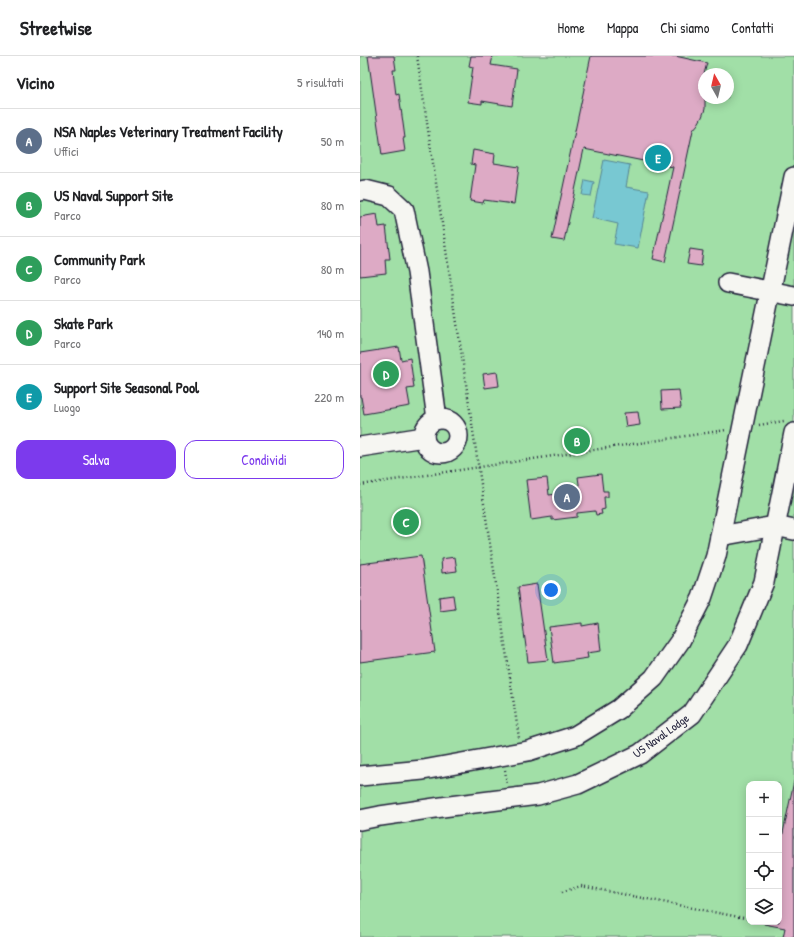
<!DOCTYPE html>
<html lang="it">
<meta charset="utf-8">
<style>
body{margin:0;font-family:"Patrick Hand",sans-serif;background:#f2f2f2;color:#202124}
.controls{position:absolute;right:12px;bottom:12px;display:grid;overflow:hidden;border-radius:8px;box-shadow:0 2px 10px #0003}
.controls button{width:36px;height:36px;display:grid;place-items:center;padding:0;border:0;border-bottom:1px solid #e0e0e0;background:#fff;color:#202124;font:20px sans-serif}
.compass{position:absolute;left:338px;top:12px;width:36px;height:36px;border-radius:50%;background:#fff;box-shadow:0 2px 10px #0003;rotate:352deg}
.you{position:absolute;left:191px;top:534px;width:14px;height:14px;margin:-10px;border:3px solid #fff;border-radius:50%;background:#1a73e8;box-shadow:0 0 0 6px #1a73e833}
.badge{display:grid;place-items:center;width:26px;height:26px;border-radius:50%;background:#7c3aed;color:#fff;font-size:13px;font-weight:700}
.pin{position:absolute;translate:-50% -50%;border:2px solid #fff;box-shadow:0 1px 4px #0006}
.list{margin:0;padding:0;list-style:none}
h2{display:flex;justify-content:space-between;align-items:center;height:52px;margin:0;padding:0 16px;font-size:17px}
h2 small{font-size:13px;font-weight:400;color:#757577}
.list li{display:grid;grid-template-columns:26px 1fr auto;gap:12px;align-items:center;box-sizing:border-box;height:64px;padding:0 16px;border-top:1px solid #e0e0e0}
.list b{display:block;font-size:15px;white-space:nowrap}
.list p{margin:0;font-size:13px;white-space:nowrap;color:#757577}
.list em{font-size:13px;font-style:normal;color:#757577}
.actions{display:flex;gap:8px;padding:12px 16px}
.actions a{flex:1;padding:9px 0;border:1px solid #7c3aed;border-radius:12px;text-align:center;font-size:14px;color:#7c3aed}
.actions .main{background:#7c3aed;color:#fff}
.icon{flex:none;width:22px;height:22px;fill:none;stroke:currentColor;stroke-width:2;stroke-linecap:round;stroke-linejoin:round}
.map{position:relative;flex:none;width:434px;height:881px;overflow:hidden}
header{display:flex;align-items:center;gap:24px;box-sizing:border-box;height:56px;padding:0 20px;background:#fff;border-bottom:1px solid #e0e0e0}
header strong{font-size:19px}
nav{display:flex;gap:22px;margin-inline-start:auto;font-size:14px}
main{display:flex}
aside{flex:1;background:#fff}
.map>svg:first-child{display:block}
</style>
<header>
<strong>Streetwise</strong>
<nav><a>Home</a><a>Mappa</a><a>Chi siamo</a><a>Contatti</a></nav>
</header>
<main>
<aside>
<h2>Vicino<small>5 risultati</small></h2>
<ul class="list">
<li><span class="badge" style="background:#5c6f8a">A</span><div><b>NSA Naples Veterinary Treatment Facility</b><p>Uffici</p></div><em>50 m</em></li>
<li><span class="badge" style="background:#2e9e5b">B</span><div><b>US Naval Support Site</b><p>Parco</p></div><em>80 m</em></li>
<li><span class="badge" style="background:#2e9e5b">C</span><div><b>Community Park</b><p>Parco</p></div><em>80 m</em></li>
<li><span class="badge" style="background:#2e9e5b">D</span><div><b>Skate Park</b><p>Parco</p></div><em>140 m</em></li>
<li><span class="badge" style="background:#0f9aa8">E</span><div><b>Support Site Seasonal Pool</b><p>Luogo</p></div><em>220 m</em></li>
</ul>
<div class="actions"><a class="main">Salva</a><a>Condividi</a></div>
</aside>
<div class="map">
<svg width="434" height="881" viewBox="0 0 434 881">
<rect width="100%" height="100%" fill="#f6f6f2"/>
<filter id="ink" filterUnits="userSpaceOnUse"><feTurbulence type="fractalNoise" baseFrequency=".025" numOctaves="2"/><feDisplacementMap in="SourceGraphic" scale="8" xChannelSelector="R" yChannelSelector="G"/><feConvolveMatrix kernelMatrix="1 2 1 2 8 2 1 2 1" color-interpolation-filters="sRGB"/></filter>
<g filter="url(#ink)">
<path fill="#a1dfa7" stroke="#628071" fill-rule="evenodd" d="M0 0H434V881H0ZM344 18H368V42H344ZM389 728H419V866H389Z"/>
<g fill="#78c8d2" stroke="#568696">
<polygon points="244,104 270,109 266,131 289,135 278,192 254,188 258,168 232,162"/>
<polygon points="225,124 234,126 231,140 222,139"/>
</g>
<g fill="#ddaac5" stroke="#22223b">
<polygon points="8,0 34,0 36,14 33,14 36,39 39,38 45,82 43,82 45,95 22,99"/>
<polygon points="111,0 133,0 131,9 157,13 152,50 122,45 122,48 108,46 113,11 109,10"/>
<polygon points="231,0 315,0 347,7 344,18 342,29 344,34 344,42 345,42 345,53 342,61 338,68 333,74 305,206 293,203 313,111 224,93 204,185 192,183"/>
<polygon points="113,94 135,98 134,107 159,111 154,148 124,144 123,147 110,145 115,109 111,108"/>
<polygon points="17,158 19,171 26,170 30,203 25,203 26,217 0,220 0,161"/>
<polygon points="330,193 343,195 341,210 327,208"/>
<polygon points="39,291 41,304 50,302 54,332 47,333 50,350 4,358 1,341 0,341 0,297"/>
<polygon points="137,316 139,330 125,332 123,318"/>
<polygon points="319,334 321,352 302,353 301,335"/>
<polygon points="278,356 280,369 266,371 264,357"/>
<polygon points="241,418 243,435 248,435 248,441 244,441 245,453 241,454 242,458 236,459 235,455 217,457 217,461 192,464 192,461 171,464 166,424 187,422 189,439 220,435 218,421"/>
<polygon points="61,500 75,596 0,606 0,508"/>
<polygon points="95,501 97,515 82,517 81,503"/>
<polygon points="177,528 188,604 168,606 158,531"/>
<polygon points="93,539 95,553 80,555 79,541"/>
<polygon points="222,567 222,570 238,567 241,595 227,597 228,602 194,607 189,571"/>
<polygon points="434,725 434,881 423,881 425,872 404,868 404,866 419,866 419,796"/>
</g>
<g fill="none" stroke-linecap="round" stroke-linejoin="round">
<defs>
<g id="minor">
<polyline points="0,135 5,134 29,140 44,154 57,216 77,363"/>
<polyline points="368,227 434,240"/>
<circle cx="81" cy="380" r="17"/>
<polyline points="0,391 64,381"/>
<polyline points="360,480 415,470 434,474"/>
<polyline points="0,720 63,714 168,695 215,680 259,653 294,622 320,585 342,542 356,500 434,121"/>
<polyline points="0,764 20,760 82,751 178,739 218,728 280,698 332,658 378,589 404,526 434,377"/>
</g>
</defs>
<use href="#minor" stroke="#22223b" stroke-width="22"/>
<g stroke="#22223b" stroke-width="2.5" stroke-dasharray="1 3" stroke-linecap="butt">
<polyline points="57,0 159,682"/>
<polyline points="399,369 424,365"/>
<polyline points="0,429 366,374"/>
<polyline points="145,714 147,729"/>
<polyline points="202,836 221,830 389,863"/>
</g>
<use href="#minor" stroke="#f6f6f2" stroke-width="19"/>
</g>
</g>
<g text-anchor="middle" stroke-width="3" stroke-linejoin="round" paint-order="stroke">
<g font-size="12" fill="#22223b" stroke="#f6f6f2">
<text transform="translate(301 680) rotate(-36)" y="4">US Naval Lodge</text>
</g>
</g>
</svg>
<div class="controls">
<button>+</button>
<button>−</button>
<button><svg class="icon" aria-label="locate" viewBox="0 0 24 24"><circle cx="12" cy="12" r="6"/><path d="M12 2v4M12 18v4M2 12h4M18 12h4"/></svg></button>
<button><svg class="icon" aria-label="layers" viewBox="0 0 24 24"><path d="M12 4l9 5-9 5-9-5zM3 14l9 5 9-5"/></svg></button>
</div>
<svg class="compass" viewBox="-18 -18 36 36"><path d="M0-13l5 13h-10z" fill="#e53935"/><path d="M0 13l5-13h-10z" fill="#757577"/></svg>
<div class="you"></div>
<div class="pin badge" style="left:207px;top:441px;background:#5c6f8a">A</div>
<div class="pin badge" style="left:217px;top:385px;background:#2e9e5b">B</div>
<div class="pin badge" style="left:46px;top:466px;background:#2e9e5b">C</div>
<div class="pin badge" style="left:26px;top:318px;background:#2e9e5b">D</div>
<div class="pin badge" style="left:298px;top:102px;background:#0f9aa8">E</div>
</div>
</main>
